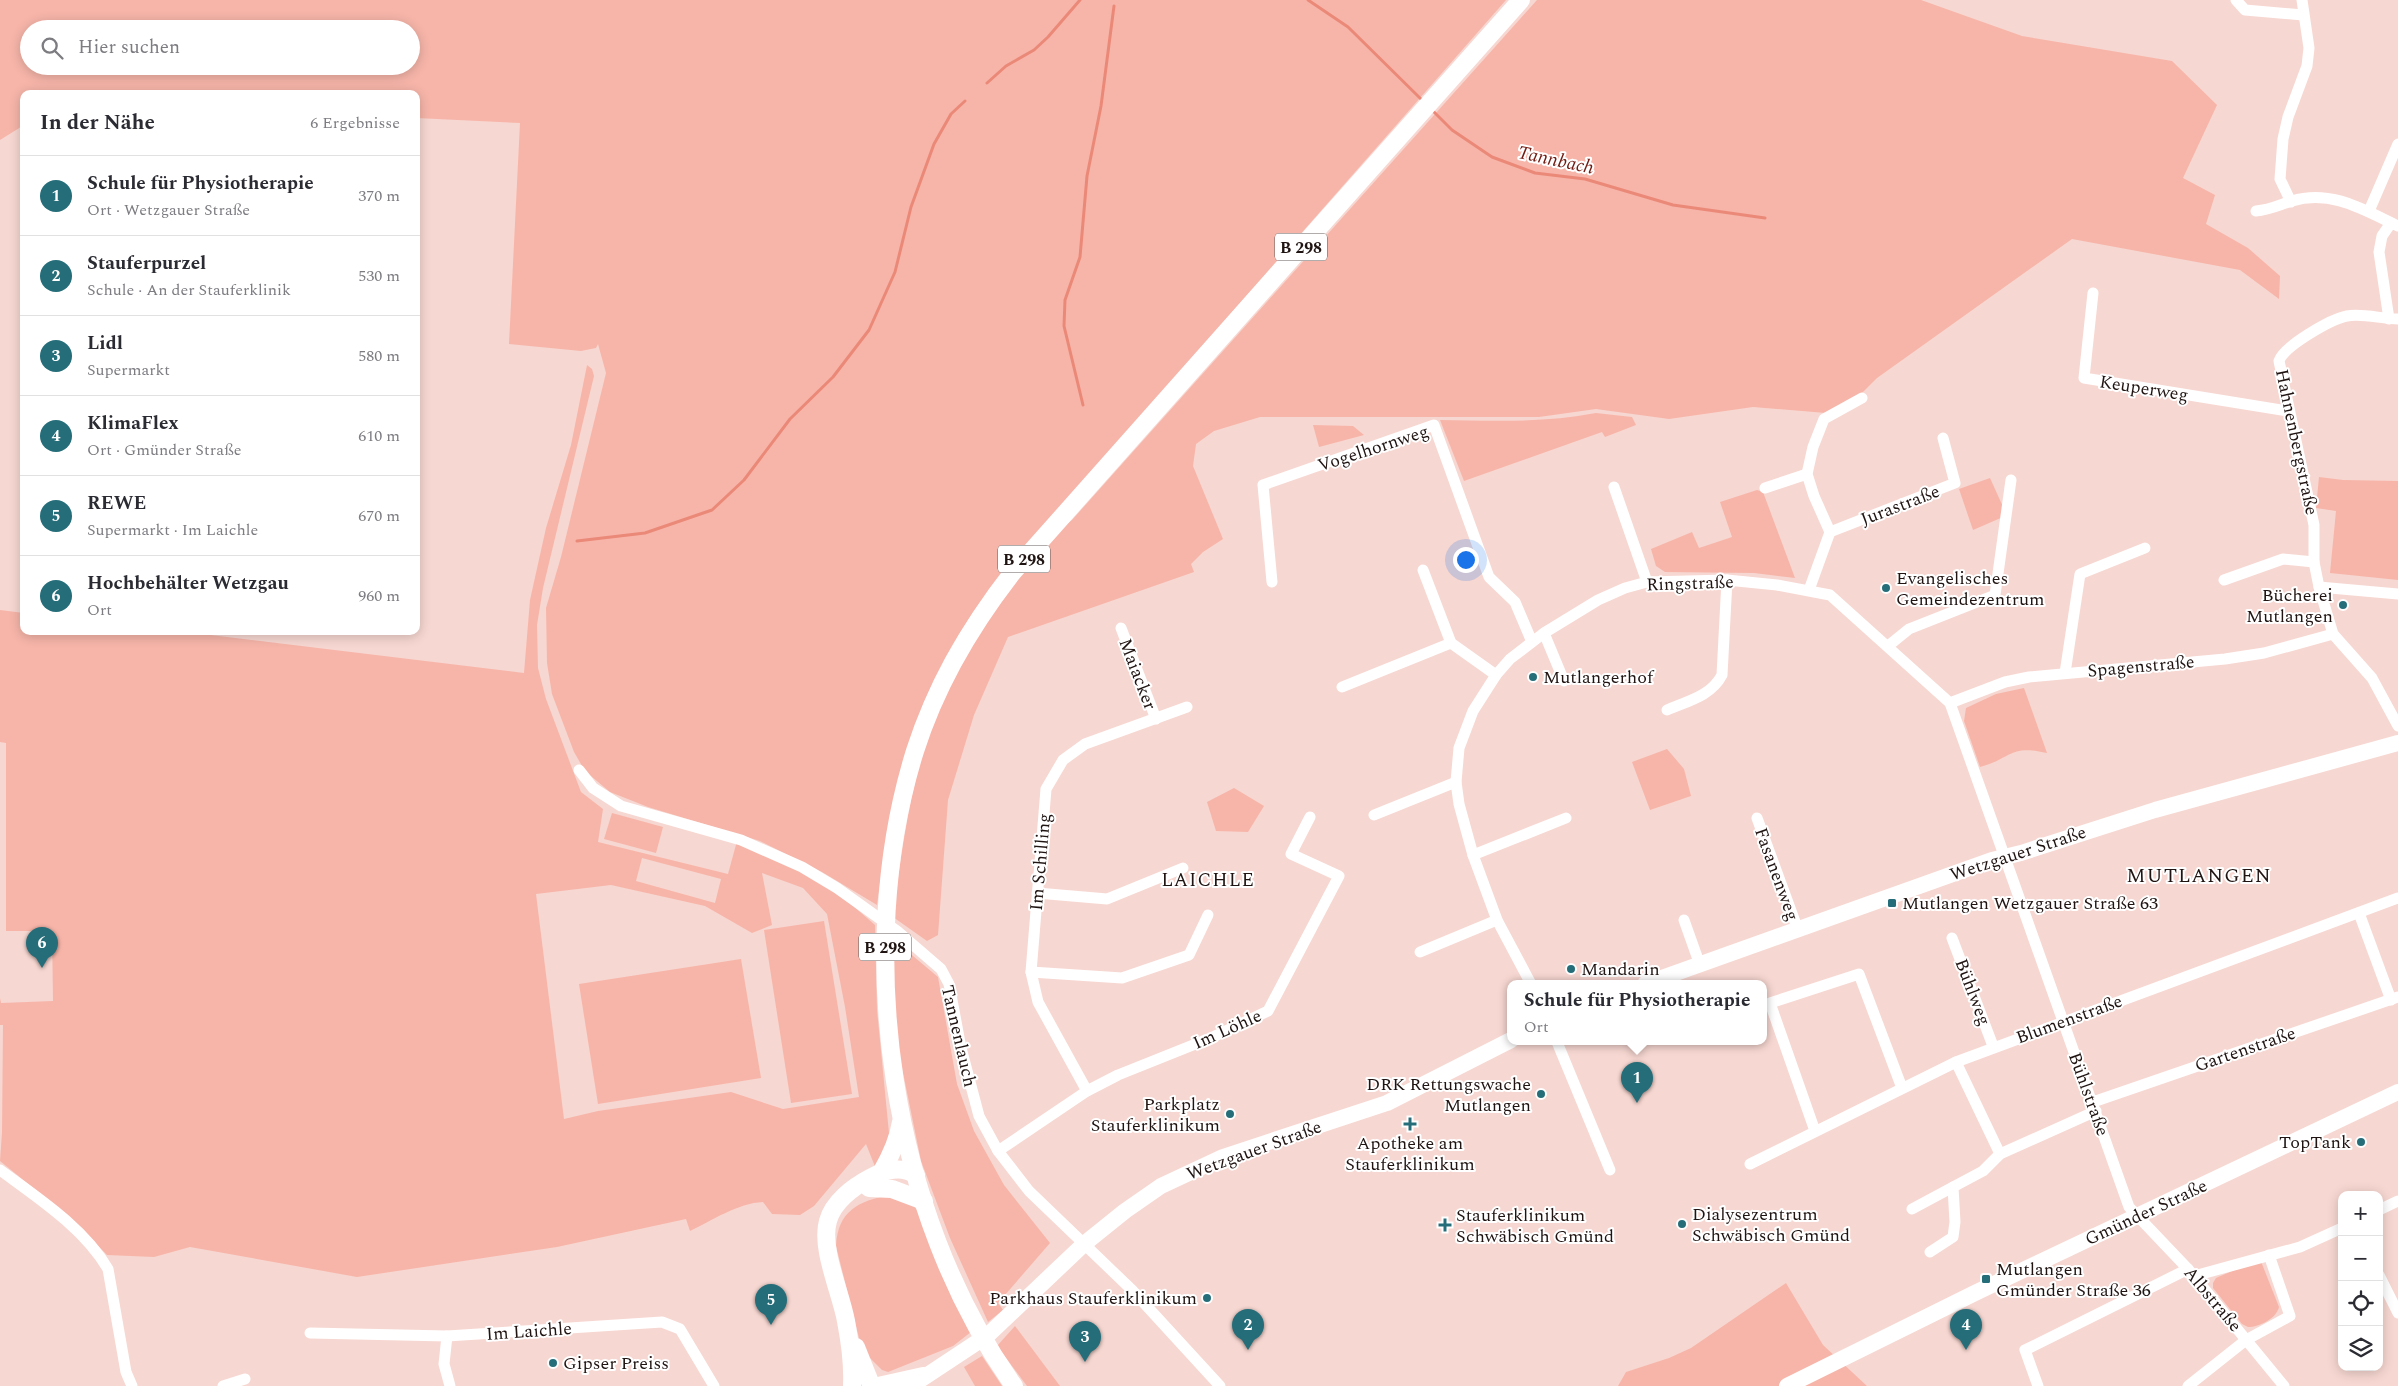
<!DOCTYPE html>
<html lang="de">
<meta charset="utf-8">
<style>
body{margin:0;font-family:Spectral,serif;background:#f2f2f3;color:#2b2b33}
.controls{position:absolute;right:15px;bottom:15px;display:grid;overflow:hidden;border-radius:10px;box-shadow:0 2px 12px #0003}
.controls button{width:45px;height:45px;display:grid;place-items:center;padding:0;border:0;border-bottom:1px solid #e1e1e2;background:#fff;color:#2b2b33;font:25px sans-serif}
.you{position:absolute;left:1465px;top:559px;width:18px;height:18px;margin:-12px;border:4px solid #fff;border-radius:50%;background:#1a73e8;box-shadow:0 0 0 8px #1a73e833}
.badge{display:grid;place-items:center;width:32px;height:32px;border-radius:50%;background:#256d79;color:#fff;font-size:16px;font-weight:700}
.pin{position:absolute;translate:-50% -41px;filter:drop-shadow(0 1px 2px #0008)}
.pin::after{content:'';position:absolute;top:26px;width:18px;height:15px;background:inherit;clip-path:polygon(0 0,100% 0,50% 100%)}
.popup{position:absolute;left:1507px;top:980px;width:260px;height:65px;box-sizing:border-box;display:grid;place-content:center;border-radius:10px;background:#fff;filter:drop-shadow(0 1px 4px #0005);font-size:16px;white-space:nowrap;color:#7c7c81}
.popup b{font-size:19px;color:#2b2b33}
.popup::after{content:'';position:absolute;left:50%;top:100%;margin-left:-10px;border:10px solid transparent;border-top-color:#fff}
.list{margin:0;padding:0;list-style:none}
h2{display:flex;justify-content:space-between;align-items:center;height:65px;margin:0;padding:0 20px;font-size:21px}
h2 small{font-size:16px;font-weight:400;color:#7c7c81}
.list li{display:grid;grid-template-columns:32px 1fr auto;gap:15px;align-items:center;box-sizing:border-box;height:80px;padding:0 20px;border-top:1px solid #e1e1e2}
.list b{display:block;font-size:19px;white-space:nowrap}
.list p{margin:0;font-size:16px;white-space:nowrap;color:#7c7c81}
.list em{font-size:16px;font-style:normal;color:#7c7c81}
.icon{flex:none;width:28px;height:28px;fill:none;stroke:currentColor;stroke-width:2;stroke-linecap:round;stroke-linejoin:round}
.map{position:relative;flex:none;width:2398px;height:1386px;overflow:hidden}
.search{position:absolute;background:#fff;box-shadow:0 2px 12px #0003;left:20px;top:20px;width:400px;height:55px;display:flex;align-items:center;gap:12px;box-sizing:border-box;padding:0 18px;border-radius:28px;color:#7c7c81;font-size:19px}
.panel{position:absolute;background:#fff;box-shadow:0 2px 12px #0003;left:20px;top:90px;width:400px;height:545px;border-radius:10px}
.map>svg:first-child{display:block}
</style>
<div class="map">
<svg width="2398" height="1386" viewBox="0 0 2398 1386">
<rect width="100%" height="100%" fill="#f7d7d1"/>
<g fill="#f7b5a9" fill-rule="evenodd">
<path d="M0 0H1506L1046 524C1017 558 987 591 963 628 908 711 890 808 877 905L822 872 760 841 648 807 610 792 585 771 574 752 552 694 547 663 546 608 561 557 606 373 598 344 596 348 581 351 509 344 520 123 416 118V94H24V125L0 140ZM29 29H411V66H29Z"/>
<path d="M1537 0H1921L2022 36 2172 61 2217 105 2183 178 2215 195 2206 224 2248 248 2280 276 2279 299 2240 270 2072 239 1877 378 1857 398 1826 413 1753 407 1669 419 1596 409 1539 417H1260L1214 431 1196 444 1193 466 1223 539 1203 552 1191 564 1194 572 1008 637 974 715 948 800 938 935 927 941 893 917C900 860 908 805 923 750 944 679 996 601 1043 545 1051 536 1062 528 1072 520Z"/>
<path d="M587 365 592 369 594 376 543 588 537 625 538 668 546 699 581 792 603 809 598 842 728 874 737 841 772 855 836 891 875 925 877 1010 889 1133 887 1148 876 1169 866 1144 814 1206 800 1215 772 1214 763 1202C738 1203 711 1221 690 1231L686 1219 557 1247 357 1277 190 1247 154 1257 107 1255 75 1222 0 1161 2 1133 3 1025H0V998L1 1003 53 1001 52 931H6V743L0 742V610L24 613V631H177L524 673 530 600 546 528 571 445ZM642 858 721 879 715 903 636 881ZM762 873 803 888 827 914 845 1007 859 1097 783 1109 731 1092 598 1111 564 1119 536 894 611 885 705 906 752 933 772 925Z"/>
<path d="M1596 413 1632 417 1636 425 1605 437 1602 432 1464 481 1440 420C1493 421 1544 423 1596 413Z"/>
<polygon points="1313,425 1353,426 1364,435 1319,447"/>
<polygon points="2319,477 2343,480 2398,481 2398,580 2330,573 2336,511 2316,508"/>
<polygon points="1990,478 2004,509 2003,517 1973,530 1959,489"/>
<polygon points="1757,490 1763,492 1795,578 1754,573 1665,572 1656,566 1651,549 1692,532 1699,548 1732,537 1720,502"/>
<path d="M2024 688 2047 753C2009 744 2011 759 1980 767L1964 721 1966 708 1996 694Z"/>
<polygon points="1667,749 1684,769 1691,796 1650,810 1632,762"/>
<polygon points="1234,788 1264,806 1248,832 1216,831 1207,802"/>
<polygon points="612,813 663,827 656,853 604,839"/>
<polygon points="824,921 852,1094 791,1103 764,930"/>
<polygon points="894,940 938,977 957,1084 974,1131 1004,1185 1050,1243 998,1303 1003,1310 988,1322 950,1238 921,1161 900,1058 894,1003"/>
<polygon points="741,959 761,1078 598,1104 579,984"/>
<path d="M890 1195 910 1201 917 1210 944 1280 971 1332 953 1346 888 1372 882 1370 870 1358H864L836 1246C838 1211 858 1201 890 1195Z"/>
<path d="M2260 1259 2279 1307C2276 1319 2259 1327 2248 1327L2242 1324 2213 1288V1283L2216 1278Z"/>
<polygon points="1786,1283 1823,1345 1867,1386 1618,1386 1626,1372 1669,1358 1691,1348"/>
<polygon points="1015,1326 1060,1386 1027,1386 997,1346"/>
<polygon points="982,1356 1002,1386 975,1386 964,1367"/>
</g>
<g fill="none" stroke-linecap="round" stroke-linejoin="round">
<g stroke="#eb8979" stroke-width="3">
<polyline points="1308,0 1348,27 1424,102"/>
<polyline points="987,83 1006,66 1034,50 1048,37 1080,0"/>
<polyline points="1432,110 1452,130 1492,157 1535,173 1585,179 1673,205 1765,218"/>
<polyline points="1083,405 1064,326 1065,300 1080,257 1087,176 1101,106 1114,6"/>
<polyline points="577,541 645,533 712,510 744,480 790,419 833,377 869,330 895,272 911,207 934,144 951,114 965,101"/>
</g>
<g stroke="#fff" stroke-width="11">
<polyline points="2236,0 2245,10 2303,15"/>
<polyline points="2291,202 2280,179 2283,139 2288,117 2307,66 2309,48 2302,0"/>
<path d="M2256 211C2270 210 2279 205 2292 201 2331 189 2364 210 2398 226"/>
<polyline points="2369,211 2398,144"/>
<polyline points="2093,293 2084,378 2288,411"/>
<polyline points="2389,319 2379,252 2382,236 2391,223"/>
<path d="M2398 319C2382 319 2362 313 2347 316 2331 319 2284 346 2279 361L2314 525V562L2319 587 2333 634 2372 678 2398 726"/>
<polyline points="1614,487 1647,582"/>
<polyline points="1765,488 1807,474"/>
<polyline points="1830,532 1955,483 1943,438"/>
<polyline points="1423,570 1451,643 1496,675"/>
<polyline points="2224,580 2283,559 2314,562"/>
<polyline points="1272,582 1263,485 1434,425 1489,577 1515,602 1532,642"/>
<polyline points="2319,587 2398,594"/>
<polyline points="1809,590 1830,532 1814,496 1807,474 1813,447 1824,419 1862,398"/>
<polyline points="1121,628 1156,719"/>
<polyline points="1544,633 1564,681"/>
<polyline points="1888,646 1909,629 1995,595 2011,480"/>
<polyline points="2065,673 2080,574 2145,548"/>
<polyline points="1342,687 1451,643"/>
<polyline points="1950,703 2005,682 2029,677 2225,659 2264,653 2333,634"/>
<path d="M1667 710C1688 701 1711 696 1722 675L1727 580"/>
<polyline points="579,770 593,788 621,806 741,840 802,867 837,888 897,931 941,969 949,984 961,1048 979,1116 998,1151 1029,1191 1132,1290 1220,1386"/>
<polyline points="1374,815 1456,782"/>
<polyline points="1757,818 1798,930"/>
<polyline points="1473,855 1566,818"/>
<polyline points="1037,893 1107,899 1183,868"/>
<polyline points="2359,913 2391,1000"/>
<polyline points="1684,920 1700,965"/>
<polyline points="1952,938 1993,1046"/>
<polyline points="1420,952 1497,920"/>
<polyline points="1031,972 1122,978 1189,955 1208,915"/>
<polyline points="1531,984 1497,920 1473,855 1459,804 1456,782 1459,748 1473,711 1496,675 1510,659 1544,633 1598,600 1625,588 1647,582 1727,580 1777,585 1830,595 1950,703 2129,1207 2188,1269 2284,1386"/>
<polyline points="1557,1042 1610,1170"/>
<polyline points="1956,1062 2000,1154"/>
<polyline points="1087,1091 1038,1002 1031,972 1046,789 1063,760 1085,744 1187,707"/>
<polyline points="2093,1102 2398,997"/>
<polyline points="1815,1131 1770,1003 1859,974 1902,1088"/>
<polyline points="998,1151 1087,1091 1118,1075 1213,1037 1268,1011 1339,876 1291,854 1310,817"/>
<polyline points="1750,1164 1956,1062 2398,898"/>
<path d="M0 1170C38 1198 84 1228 108 1269L126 1372 132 1386"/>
<polyline points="1912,1209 1953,1187"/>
<polyline points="2379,1210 2398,1201"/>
<polyline points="1930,1252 1953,1237 1955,1222 1953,1187 1983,1171 2000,1154 2096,1111"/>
<polyline points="2379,1275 2398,1313"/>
<polyline points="2194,1276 2300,1247 2342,1228"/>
<polyline points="310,1333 447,1336 662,1322 680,1329 714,1386"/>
<polyline points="447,1336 444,1364 450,1386"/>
<polyline points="223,1386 245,1379"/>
<polyline points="2038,1386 2025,1350 2188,1269"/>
<polyline points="2188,1386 2246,1340 2290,1316 2269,1255"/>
</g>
<g stroke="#fff" stroke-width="16">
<polyline points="1645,984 1992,860 2021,853 2155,810 2398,743"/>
<polyline points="878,1385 923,1375"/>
<polyline points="911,1386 988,1335 1084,1244 1125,1211 1161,1186 1223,1157 1387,1103 1511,1040"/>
<polyline points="1787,1386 1977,1292 2398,1092"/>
</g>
<g stroke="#fff" stroke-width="18">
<path d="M881 1173C891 1156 898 1141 901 1122"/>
<polyline points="869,1188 892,1189 924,1201"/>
<polyline points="856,1347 870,1382"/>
<path d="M852 1385C853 1364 850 1342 846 1321 841 1293 820 1248 828 1221 833 1202 853 1187 870 1178 885 1170 901 1165 916 1175"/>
<path d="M1014 1386C891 1214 852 953 915 751 936 685 970 627 1013 572L1521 0"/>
</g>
</g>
<g fill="#256d79" stroke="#fff" stroke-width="2">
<circle cx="1886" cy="588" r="5"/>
<circle cx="2343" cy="605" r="5"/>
<circle cx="1533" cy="677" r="5"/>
<rect x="1887" y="898" width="10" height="10" rx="2.5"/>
<circle cx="1571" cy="969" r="5"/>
<circle cx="1541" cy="1094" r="5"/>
<circle cx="1230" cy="1114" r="5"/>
<path d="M1407.5 1116.5h5v5h5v5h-5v5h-5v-5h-5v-5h5z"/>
<circle cx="2361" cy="1142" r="5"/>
<circle cx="1682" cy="1224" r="5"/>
<path d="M1442.5 1217.5h5v5h5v5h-5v5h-5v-5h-5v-5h5z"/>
<rect x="1981" y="1274" width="10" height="10" rx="2.5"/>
<circle cx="1207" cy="1298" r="5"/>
<circle cx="553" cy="1363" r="5"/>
</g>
<g text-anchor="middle" stroke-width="4" stroke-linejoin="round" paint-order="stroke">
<g fill="#fff" stroke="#625a59" stroke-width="1">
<rect x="1275" y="233.5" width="52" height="27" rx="4"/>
<rect x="998" y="545.5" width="52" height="27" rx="4"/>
<rect x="859" y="933.5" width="52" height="27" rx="4"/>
</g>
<g font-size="16" font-weight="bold" fill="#1f1412">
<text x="1301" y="253">B 298</text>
<text x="1024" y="565">B 298</text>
<text x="885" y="953">B 298</text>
</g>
<g font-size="18" fill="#1f1412" stroke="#fff">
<text transform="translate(2144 388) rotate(9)" y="6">Keuperweg</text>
<text transform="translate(2297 442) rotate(78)" y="6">Hahnenbergstraße</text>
<text transform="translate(1373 448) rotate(-18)" y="6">Vogelhornweg</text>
<text transform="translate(1900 505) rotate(-21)" y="6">Jurastraße</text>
<text transform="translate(1690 583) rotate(-2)" y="6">Ringstraße</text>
<text transform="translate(2141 666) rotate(-5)" y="6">Spagenstraße</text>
<text transform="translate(1138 674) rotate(69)" y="6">Maiacker</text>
<text transform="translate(2018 853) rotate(-18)" y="6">Wetzgauer Straße</text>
<text transform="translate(1040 862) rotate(-85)" y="6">Im Schilling</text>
<text transform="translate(1777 874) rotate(70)" y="6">Fasanenweg</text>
<text transform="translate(1973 992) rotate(69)" y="6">Bühlweg</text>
<text transform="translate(2069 1019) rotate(-20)" y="6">Blumenstraße</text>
<text transform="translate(1227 1029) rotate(-24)" y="6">Im Löhle</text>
<text transform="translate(959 1036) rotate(77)" y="6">Tannenlauch</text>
<text transform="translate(2245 1049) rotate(-19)" y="6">Gartenstraße</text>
<text transform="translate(2089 1094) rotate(70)" y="6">Bühlstraße</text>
<text transform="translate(1254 1150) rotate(-20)" y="6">Wetzgauer Straße</text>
<text transform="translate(2146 1212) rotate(-25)" y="6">Gmünder Straße</text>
<text transform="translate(2213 1299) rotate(50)" y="6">Albstraße</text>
<text transform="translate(529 1331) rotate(-4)" y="6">Im Laichle</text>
</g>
<g font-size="18" fill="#1f1412" stroke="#fff" text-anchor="start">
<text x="1896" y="584">Evangelisches<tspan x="1896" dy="21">Gemeindezentrum</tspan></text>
<text x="2333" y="601" text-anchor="end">Bücherei<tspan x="2333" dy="21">Mutlangen</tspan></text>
<text x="1543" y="683">Mutlangerhof</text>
<text x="1902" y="909">Mutlangen Wetzgauer Straße 63</text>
<text x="1581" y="975">Mandarin</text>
<text x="1531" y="1090" text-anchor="end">DRK Rettungswache<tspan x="1531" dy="21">Mutlangen</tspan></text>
<text x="1220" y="1110" text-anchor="end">Parkplatz<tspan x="1220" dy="21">Stauferklinikum</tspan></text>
<text x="2351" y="1148" text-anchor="end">TopTank</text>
<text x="1410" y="1149" text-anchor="middle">Apotheke am<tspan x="1410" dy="21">Stauferklinikum</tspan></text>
<text x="1692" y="1220">Dialysezentrum<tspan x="1692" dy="21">Schwäbisch Gmünd</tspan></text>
<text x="1456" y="1221">Stauferklinikum<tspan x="1456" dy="21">Schwäbisch Gmünd</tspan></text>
<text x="1996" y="1275">Mutlangen<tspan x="1996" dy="21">Gmünder Straße 36</tspan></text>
<text x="1197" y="1304" text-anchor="end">Parkhaus Stauferklinikum</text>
<text x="563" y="1369">Gipser Preiss</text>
</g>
<g font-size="19" font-style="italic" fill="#711a11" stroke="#fff">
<text transform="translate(1556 159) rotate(12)" y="7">Tannbach</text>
</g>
<g font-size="19" letter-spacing="1" fill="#1f1412" stroke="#fff">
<text x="1208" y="886">LAICHLE</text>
</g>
<g font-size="20" letter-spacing="1" fill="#1f1412" stroke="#fff">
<text x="2199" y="882">MUTLANGEN</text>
</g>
</g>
</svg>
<div class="controls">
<button>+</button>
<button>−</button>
<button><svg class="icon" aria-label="locate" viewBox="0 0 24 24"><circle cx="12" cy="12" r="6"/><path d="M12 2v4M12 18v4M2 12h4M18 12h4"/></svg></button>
<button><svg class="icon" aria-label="layers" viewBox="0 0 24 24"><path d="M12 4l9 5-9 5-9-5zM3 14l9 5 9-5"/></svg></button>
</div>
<div class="you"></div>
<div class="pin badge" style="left:1637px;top:1103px">1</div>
<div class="popup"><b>Schule für Physiotherapie</b>Ort</div>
<div class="pin badge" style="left:1248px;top:1350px">2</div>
<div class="pin badge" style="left:1085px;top:1362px">3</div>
<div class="pin badge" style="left:1966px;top:1350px">4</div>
<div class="pin badge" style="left:771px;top:1325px">5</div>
<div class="pin badge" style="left:42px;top:968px">6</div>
<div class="search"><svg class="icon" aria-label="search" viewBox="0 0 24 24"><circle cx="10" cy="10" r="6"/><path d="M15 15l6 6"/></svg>Hier suchen</div>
<section class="panel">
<h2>In der Nähe<small>6 Ergebnisse</small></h2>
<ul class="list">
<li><span class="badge">1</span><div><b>Schule für Physiotherapie</b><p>Ort · Wetzgauer Straße</p></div><em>370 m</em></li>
<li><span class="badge">2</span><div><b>Stauferpurzel</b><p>Schule · An der Stauferklinik</p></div><em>530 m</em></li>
<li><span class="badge">3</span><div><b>Lidl</b><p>Supermarkt</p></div><em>580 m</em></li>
<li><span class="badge">4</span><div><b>KlimaFlex</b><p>Ort · Gmünder Straße</p></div><em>610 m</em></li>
<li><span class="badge">5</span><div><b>REWE</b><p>Supermarkt · Im Laichle</p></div><em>670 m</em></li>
<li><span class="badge">6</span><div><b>Hochbehälter Wetzgau</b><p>Ort</p></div><em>960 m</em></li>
</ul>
</section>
</div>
